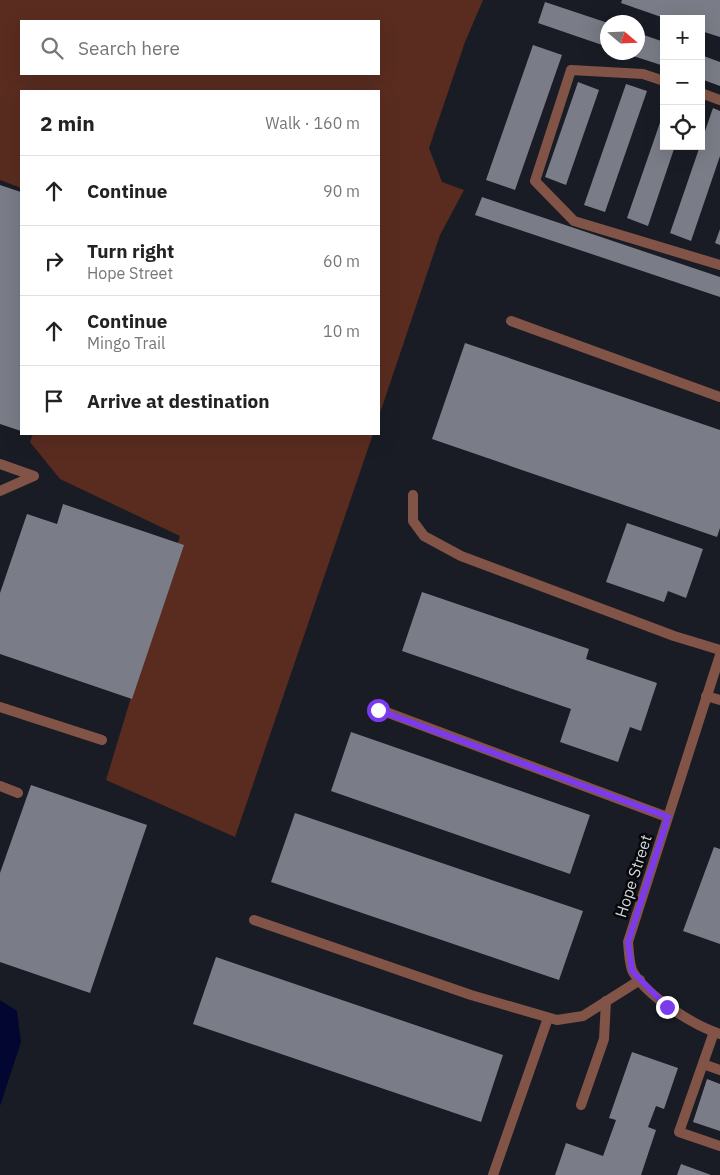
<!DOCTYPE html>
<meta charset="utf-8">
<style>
body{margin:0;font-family:"IBM Plex Sans",sans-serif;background:#f2f2f2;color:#222}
.controls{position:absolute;right:15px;top:15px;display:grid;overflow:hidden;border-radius:0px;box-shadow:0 5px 20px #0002}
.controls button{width:45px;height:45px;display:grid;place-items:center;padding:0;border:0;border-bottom:1px solid #e0e0e0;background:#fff;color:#222;font:25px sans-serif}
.compass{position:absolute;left:600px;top:15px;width:45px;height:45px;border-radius:50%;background:#fff;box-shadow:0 5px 20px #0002;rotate:109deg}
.stop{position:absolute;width:15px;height:15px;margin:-11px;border:4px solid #7c3aed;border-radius:50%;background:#fff}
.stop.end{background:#7c3aed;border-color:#fff;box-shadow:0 1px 5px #0008}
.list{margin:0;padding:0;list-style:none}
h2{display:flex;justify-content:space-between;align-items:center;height:65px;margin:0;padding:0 20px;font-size:21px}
h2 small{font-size:16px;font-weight:400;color:#767676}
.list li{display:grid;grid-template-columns:32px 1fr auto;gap:15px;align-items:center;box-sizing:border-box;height:70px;padding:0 20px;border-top:1px solid #e0e0e0}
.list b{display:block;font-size:19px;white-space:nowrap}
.list p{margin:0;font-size:16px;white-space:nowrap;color:#767676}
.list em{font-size:16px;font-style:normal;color:#767676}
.icon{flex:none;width:28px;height:28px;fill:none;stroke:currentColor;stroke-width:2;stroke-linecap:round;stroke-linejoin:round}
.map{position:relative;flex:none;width:720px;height:1175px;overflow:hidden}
.search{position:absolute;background:#fff;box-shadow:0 5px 20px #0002;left:20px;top:20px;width:360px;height:55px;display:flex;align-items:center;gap:12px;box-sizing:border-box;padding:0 18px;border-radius:0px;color:#767676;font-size:19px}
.panel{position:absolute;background:#fff;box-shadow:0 5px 20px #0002;left:20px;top:90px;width:360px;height:345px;border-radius:0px}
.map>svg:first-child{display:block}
</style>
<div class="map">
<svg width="720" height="1175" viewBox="0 0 720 1175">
<rect width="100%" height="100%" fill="#191c24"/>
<g fill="#5a2c20" fill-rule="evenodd">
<path d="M0 0H483L465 42 429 148 442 182 464 190 440 235 379 416V91H21V188L0 180ZM379 21V74H21V21Z"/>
<polygon points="33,434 373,434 235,837 106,780 180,536 60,479 30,442"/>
</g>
<polygon fill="#040632" points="0,1000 17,1011 21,1042 0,1106"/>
<g fill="#7a7d87">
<polygon points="622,0 720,0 720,37 701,31 701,19 667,19 621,3"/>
<polygon points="545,2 608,23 608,47 538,23"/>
<polygon points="638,33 664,42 664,66 624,53 638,52"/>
<polygon points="533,45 562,55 515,190 486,180"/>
<polygon points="701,55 720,62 720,86 701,79"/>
<polygon points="578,82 599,90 566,185 545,177"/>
<polygon points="626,84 647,91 605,212 584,205"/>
<polygon points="713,108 720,111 720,156 691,241 670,233"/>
<polygon points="664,111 664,146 675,146 648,226 627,218"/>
<polygon points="0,185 21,192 21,431 0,424"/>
<polygon points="482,197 720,277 720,297 475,215"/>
<polygon points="720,229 720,245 715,243"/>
<polygon points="465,343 720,430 720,528 717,537 432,439"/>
<polygon points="63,504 184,545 132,699 0,654 0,593 27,514 57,524"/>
<polygon points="627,523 703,549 686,598 668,591 664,602 606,582"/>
<polygon points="422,592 589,649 586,659 657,683 641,731 630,727 618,762 560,742 571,709 402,651"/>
<polygon points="351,732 590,815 570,874 331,791"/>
<polygon points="31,785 147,825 90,993 0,962 0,873"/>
<polygon points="295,813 583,911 559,980 271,882"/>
<polygon points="714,847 720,849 720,944 683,931"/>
<polygon points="216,957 503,1055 481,1122 193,1024"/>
<polygon points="632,1052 678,1068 664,1109 656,1106 648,1127 656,1130 641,1175 555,1175 566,1143 603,1156 616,1120 609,1118"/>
<polygon points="707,1079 720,1084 720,1131 693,1122"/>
<polygon points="681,1164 711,1175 677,1175"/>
</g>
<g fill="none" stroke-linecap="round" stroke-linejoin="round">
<g stroke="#825448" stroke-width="10">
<polyline points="664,81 643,74 571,70 535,181 574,221 720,265"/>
<polyline points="701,93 720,100"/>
<polyline points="511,321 720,397"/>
<polyline points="0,464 34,476 0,491"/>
<polyline points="413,495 413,521 424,536 461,556 674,636 720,650"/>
<polyline points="0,707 102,740"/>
<polyline points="378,709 667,817"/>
<polyline points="0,786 18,793"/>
<polyline points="254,920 471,995 557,1020 583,1016 640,980"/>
<polyline points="714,1032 679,1132 720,1146"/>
<polyline points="703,1064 720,1070"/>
<polyline points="581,1105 604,1039 606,1001"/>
<polyline points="493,1175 548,1018"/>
</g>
<g stroke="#825448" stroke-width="10">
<path d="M720 655 628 942C629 950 629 965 633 972 648 997 693 1025 720 1034"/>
<polyline points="706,696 720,700"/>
</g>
</g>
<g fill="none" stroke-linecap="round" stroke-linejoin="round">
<polyline stroke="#7c3aed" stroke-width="6" points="378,710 668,817 628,942 632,971 667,1007"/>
</g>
<g text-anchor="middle" stroke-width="5" stroke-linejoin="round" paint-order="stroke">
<g font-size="16" fill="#d1d3d9" stroke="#06070a">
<text transform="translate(633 876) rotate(-72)" y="6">Hope Street</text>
</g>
</g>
</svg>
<div class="controls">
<button>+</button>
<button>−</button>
<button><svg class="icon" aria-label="locate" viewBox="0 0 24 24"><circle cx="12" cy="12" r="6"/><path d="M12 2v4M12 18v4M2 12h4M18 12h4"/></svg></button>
</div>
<svg class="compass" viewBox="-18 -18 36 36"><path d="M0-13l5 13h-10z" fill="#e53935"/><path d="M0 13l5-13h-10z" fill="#767676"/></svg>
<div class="stop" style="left:378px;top:710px"></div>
<div class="stop end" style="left:667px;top:1007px"></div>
<div class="search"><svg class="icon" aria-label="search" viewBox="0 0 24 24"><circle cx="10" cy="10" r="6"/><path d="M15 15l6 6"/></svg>Search here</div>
<section class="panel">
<h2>2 min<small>Walk · 160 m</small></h2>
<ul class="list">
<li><svg class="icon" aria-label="ahead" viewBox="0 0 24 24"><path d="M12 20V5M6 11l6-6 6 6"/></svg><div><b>Continue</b></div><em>90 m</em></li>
<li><svg class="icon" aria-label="right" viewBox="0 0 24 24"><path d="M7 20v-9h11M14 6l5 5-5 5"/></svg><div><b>Turn right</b><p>Hope Street</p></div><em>60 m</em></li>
<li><svg class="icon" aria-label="ahead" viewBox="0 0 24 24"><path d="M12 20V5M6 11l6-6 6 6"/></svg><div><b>Continue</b><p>Mingo Trail</p></div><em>10 m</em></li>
<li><svg class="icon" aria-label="arrive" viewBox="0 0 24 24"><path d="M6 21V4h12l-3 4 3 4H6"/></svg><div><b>Arrive at destination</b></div></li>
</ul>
</section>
</div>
